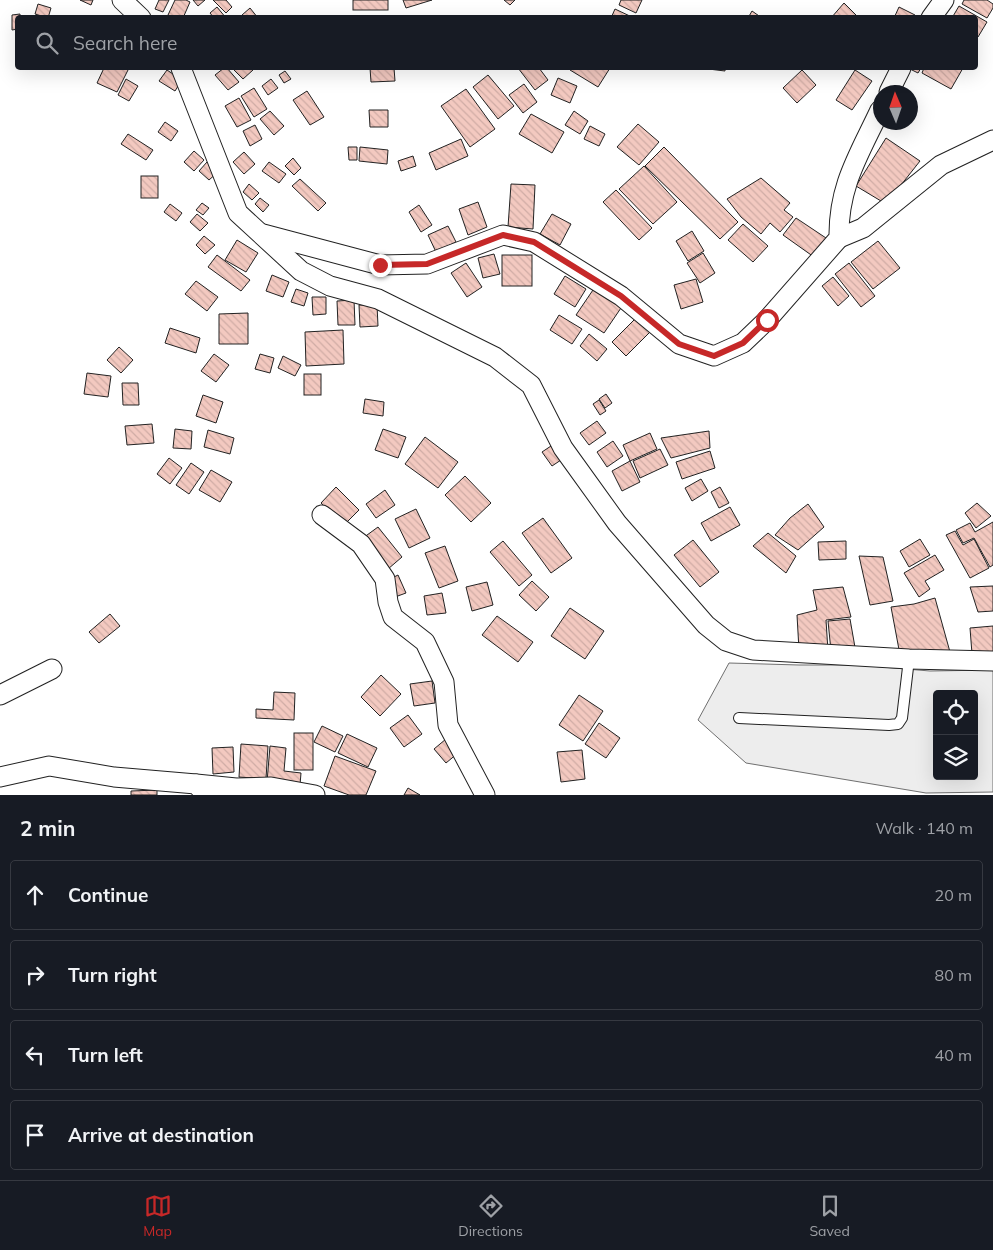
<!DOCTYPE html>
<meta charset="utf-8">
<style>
body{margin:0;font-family:Mulish,sans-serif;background:#20242c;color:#f1f3f6}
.controls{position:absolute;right:15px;bottom:15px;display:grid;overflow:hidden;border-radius:5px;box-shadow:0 5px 20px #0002}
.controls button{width:45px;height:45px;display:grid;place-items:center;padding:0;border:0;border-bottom:1px solid #363941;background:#171b24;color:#f1f3f6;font:25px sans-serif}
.compass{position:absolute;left:873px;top:85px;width:45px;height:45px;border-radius:50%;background:#171b24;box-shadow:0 5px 20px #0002;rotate:358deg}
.stop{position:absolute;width:15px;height:15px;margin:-11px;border:4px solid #c62828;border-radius:50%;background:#fff}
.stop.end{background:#c62828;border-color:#fff;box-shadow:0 1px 5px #0008}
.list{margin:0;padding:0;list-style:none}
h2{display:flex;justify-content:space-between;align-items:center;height:65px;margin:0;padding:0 20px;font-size:21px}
h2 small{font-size:16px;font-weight:400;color:#9ea1a6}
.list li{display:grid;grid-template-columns:32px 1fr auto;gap:15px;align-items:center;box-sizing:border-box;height:70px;margin:0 10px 10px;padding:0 10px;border:1px solid #363941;border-radius:5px}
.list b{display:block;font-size:19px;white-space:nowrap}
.list em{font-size:16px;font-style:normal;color:#9ea1a6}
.icon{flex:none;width:28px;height:28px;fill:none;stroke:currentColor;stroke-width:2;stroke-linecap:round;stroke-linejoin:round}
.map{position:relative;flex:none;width:993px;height:795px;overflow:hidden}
.search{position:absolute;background:#171b24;box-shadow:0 5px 20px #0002;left:15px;right:15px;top:15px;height:55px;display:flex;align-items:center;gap:12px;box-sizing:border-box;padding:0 18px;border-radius:5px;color:#9ea1a6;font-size:19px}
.sheet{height:385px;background:#171b24}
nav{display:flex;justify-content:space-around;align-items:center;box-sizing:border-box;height:70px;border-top:1px solid #363941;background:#171b24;font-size:14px;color:#9ea1a6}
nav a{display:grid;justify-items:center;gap:2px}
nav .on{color:#c62828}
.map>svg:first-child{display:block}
</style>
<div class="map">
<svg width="993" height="795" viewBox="0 0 993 795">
<defs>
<pattern id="building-back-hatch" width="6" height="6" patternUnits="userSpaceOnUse" patternTransform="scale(1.25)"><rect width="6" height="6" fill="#f3c9c0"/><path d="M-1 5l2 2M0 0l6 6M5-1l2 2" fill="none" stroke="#d0aca5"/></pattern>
</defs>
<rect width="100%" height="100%" fill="#fff"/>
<path fill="#ededed" stroke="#6f6f6f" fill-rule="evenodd" d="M729 663 799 665H858L930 671 993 670V792L926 793 746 763 698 720ZM937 694H974V776H937Z"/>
<g fill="url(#building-back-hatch)" stroke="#222">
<polygon points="80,0 93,0 91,5"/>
<polygon points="159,0 169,0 163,12 155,9"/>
<polygon points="175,0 186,0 190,2 183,18 174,18 168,15"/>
<polygon points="193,0 205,0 198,6"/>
<polygon points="213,0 226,0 232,7 226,13"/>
<rect x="353" y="0" width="35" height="10"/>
<polygon points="403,0 432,0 406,8"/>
<polygon points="504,0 515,0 510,5"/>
<polygon points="621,0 642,0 636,13 619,5"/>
<polygon points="964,0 987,0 993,4 993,8 987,18 962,4"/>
<polygon points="844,3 859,18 831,18"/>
<polygon points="38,4 51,8 48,18 35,14"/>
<polygon points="959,6 987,22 978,37 976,36 976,18 952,18"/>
<polygon points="217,7 226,18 214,18 210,13"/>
<polygon points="899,7 915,15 913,18 894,18"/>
<polygon points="250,8 258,18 244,18 242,15"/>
<polygon points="615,9 634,18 611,18"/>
<polygon points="752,11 762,18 748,18"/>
<polygon points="20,14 20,18 18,18 18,29 12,30 12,15"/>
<polygon points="104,68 129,68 117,92 97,83"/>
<polygon points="224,68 227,68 239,82 228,90 215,75"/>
<polygon points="232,68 251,68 253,70 243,79"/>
<polygon points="370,68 394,68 395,81 371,82"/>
<polygon points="518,68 539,68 548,80 535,90"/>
<polygon points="572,68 610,68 598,87 570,70"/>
<polygon points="700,68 725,68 725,71"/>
<polygon points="911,68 921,68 918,73 910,69"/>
<polygon points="924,68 963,68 951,89 922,73"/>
<polygon points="167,70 182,80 175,91 159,81"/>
<polygon points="802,70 816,85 797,103 783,88"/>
<polygon points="855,70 872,81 852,110 836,100"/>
<polygon points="285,71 291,79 284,83 279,75"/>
<polygon points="488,75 514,106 498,119 473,87"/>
<polygon points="558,78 577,86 570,103 551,95"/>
<polygon points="126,79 138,86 129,101 118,95"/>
<polygon points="271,79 278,88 268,95 262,86"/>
<polygon points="524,84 537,102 523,113 509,95"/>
<polygon points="254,88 267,109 254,117 241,96"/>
<polygon points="466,89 495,129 470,147 441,106"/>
<polygon points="307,91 324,117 310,125 293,100"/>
<polygon points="239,98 251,120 237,127 225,106"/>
<polygon points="369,110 388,110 388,127 370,127"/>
<polygon points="270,111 284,126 274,135 260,119"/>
<polygon points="574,111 588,121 580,134 565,125"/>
<polygon points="531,114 564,132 552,153 519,134"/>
<polygon points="165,122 178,131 171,141 158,132"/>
<polygon points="638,124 659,142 639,165 617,147"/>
<polygon points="255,125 262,139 250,146 243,131"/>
<polygon points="590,126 605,134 599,146 584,139"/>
<polygon points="128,134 153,150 146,160 121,144"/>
<polygon points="886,138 920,161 886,204 856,186"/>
<polygon points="461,139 468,156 436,170 429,153"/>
<polygon points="348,147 357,147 357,160 349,160"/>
<polygon points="360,147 388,150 387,164 359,161"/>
<polygon points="664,147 738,222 720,239 645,166"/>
<polygon points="194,151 204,160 194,171 184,162"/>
<polygon points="244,152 255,164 244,174 233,162"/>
<polygon points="413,156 416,166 401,171 398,161"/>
<polygon points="293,158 301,168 294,175 285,166"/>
<polygon points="207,162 218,172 209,180 199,171"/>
<polygon points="269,162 286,174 279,183 262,171"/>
<polygon points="644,166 677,202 653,224 619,189"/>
<rect x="141" y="176" width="17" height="22"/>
<polygon points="761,178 790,203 784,210 793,217 780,232 770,223 761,234 741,217 727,199"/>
<polygon points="300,179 326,203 318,211 292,186"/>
<polygon points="249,184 259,193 252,200 243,192"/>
<polygon points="511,184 535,185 533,229 508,227"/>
<polygon points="616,190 652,228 639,240 603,202"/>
<polygon points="260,198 269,205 263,212 255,204"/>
<polygon points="478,202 487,227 468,235 459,209"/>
<polygon points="202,203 209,208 203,215 196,210"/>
<polygon points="170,204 182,213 176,221 164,212"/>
<polygon points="419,205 432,225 421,232 409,212"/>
<polygon points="197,214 208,223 200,231 190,222"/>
<polygon points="552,214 571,224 560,245 540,234"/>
<polygon points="796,218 826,238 814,257 783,235"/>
<polygon points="743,224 768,246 753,262 728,240"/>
<polygon points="448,226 456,242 436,252 428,235"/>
<polygon points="692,231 704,251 688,261 676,241"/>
<polygon points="204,236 215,245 205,254 196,245"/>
<polygon points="237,240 258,253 246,272 225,260"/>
<polygon points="878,241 900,268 873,289 851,262"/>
<polygon points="703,253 715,273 700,283 687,263"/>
<polygon points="494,254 500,274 483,278 478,258"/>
<polygon points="217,255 250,280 241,291 208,267"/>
<rect x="502" y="255" width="30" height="31"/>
<polygon points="466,263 482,287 467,297 451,273"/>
<polygon points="849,263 875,296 861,307 835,274"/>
<polygon points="272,275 289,282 283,297 266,291"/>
<polygon points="565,276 586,289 575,307 554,294"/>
<polygon points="833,277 849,296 838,306 822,286"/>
<polygon points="696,279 703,302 681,309 674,285"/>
<polygon points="196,281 218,297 207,311 185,294"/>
<polygon points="595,287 623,305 604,333 576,315"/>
<polygon points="296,289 308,293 304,306 291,302"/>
<polygon points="312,297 326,297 326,314 313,315"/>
<polygon points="354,300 355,325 338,325 337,301"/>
<polygon points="359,305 377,305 378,326 360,327"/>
<polygon points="248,313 248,344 219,344 219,314"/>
<polygon points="559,315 582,329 572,344 550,330"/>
<polygon points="636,318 650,332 626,356 612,342"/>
<polygon points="170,328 200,338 196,353 165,343"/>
<polygon points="343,330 344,364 306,366 305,332"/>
<polygon points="589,334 607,349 597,361 580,346"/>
<polygon points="119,347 133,360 121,373 107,360"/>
<polygon points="214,354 229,365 216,382 201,371"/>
<polygon points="260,354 274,358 270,373 255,369"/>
<polygon points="283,356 301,365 295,376 278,368"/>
<polygon points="87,373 111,376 108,397 84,394"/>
<rect x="304" y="374" width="17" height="21"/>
<polygon points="122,383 138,383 139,405 123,405"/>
<polygon points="606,394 612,403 605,408 599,399"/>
<polygon points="203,395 223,402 216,423 196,416"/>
<polygon points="365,399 384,402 383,416 363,413"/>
<polygon points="599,400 606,411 600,415 593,404"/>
<polygon points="597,421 606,433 589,445 580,433"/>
<polygon points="152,424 154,443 127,445 125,426"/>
<polygon points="175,429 192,431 191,449 173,448"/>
<polygon points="383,429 406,437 398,458 375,450"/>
<polygon points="208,430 234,438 230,454 204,447"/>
<polygon points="709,431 710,448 671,458 661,438"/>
<polygon points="650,433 657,449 630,461 623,445"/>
<polygon points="425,437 458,462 438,488 405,464"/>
<polygon points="613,441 623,456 607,467 597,452"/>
<polygon points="554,444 564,458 552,466 542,452"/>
<polygon points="660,449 668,465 640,478 633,461"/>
<polygon points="710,451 715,468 682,479 676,462"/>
<polygon points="169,458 182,468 170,484 157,474"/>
<polygon points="630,461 640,482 622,491 612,471"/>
<polygon points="191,463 204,472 189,494 176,485"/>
<polygon points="211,470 232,482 220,502 199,490"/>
<polygon points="465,476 491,503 471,522 445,495"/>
<polygon points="701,479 708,491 692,501 685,488"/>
<polygon points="336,487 359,510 344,525 321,503"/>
<polygon points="720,487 729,503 719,508 711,492"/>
<polygon points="385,490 395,505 376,518 366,504"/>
<polygon points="977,503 991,516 976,528 965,513"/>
<polygon points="808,504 824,527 798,550 775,535 790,518"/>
<polygon points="730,507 740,525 711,541 701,523"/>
<polygon points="416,509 430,538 409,548 395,519"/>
<polygon points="543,518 572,558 551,573 522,533"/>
<polygon points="993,522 993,565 990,567 974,538 963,543 956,530 970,523 975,532"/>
<polygon points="378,527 402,557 388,569 363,538"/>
<polygon points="955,531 963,545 974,539 989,568 970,578 946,535"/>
<polygon points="768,533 796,556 786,573 753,546"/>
<polygon points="920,539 930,555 909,567 900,551"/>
<polygon points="693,540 719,572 700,587 674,555"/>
<polygon points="503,541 532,575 519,586 490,552"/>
<polygon points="846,541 846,559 819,560 818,542"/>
<polygon points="445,546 458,581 439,588 425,553"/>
<polygon points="935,555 944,570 925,581 930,589 919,597 904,573"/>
<polygon points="859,556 883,557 893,601 870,605"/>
<polygon points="398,575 406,593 395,597 388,580"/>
<polygon points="532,581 549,597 536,611 519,595"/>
<polygon points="487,582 493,605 472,611 466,587"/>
<polygon points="993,586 993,611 978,612 970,587"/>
<polygon points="843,587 851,617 826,620 828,651 799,650 797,615 817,610 813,590"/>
<polygon points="442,593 446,613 427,615 424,596"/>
<polygon points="935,598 950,652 900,655 891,607 914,604"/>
<polygon points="570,608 604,631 585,659 551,636"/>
<polygon points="110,614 120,626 99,643 89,632"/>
<polygon points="497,616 533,642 518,662 482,635"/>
<polygon points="850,619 856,653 831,651 828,621"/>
<polygon points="993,626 993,653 972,654 970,628"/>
<polygon points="381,675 401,694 380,716 361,697"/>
<polygon points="432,681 435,703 414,706 410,684"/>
<polygon points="274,692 295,693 294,720 256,718 256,709 273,710"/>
<polygon points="579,695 603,711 583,741 559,725"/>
<polygon points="408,715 422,734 404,747 390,728"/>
<polygon points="599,723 620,738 606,758 585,744"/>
<polygon points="322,726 343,736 335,752 314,742"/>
<rect x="294" y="733" width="19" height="37"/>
<polygon points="347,734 377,748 368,767 338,753"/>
<polygon points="446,739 458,753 446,763 434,749"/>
<polygon points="241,744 268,746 266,779 239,777"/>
<polygon points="270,746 286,748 284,771 301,773 300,785 267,782"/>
<polygon points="233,747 234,772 213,774 212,748"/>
<polygon points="582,750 585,779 561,782 557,752"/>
<polygon points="335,756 376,771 366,795 349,795 324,786"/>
<polygon points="408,788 420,795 404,795"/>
<polygon points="157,790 157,795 131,795 131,791"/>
</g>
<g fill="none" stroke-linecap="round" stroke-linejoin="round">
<defs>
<polyline id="lane" points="739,718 889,725 898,724 902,718 909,659"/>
<g id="street">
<polyline points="122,0 141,18"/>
<polyline points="931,18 944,0"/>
<polyline points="181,68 238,213 301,271 330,286 378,299 495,357 531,385 563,448 617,523 706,625 726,641 753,650 909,659 993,661"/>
<polyline points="889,92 901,68"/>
<path d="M263 234 380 265 427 264 503 235 534 242 621 296 679 344 714 356 743 343 767 320 839 238C838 186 859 155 880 110"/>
<polyline points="839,238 863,228 941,165 993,140"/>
<polyline points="322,515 361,544 385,579 388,602 393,617 425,642 444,682 448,725 485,795"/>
<polyline points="0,695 52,669"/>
<polyline points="0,777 49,766 114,777 196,784 206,795"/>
<polyline points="196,784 236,788 271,787 315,795"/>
</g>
</defs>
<use href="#lane" stroke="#222" stroke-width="12"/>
<use href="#street" stroke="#222" stroke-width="21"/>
<use href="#lane" stroke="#fff" stroke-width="10"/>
<use href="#street" stroke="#fff" stroke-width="19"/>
</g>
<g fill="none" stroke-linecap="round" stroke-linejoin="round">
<polyline stroke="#c62828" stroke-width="6" points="380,265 427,264 503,235 534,242 621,296 679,344 714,356 743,343 767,320"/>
</g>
</svg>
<div class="controls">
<button><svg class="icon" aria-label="locate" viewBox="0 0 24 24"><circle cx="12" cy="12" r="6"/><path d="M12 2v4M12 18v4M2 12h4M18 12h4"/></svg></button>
<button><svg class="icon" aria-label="layers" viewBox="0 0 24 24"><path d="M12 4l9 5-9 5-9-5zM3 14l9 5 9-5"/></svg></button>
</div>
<svg class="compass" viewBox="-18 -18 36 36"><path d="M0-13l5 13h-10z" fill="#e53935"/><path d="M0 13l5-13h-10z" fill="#9ea1a6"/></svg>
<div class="stop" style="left:767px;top:320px"></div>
<div class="stop end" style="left:380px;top:265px"></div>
<div class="search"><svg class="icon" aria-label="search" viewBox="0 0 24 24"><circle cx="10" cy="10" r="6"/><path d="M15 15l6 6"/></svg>Search here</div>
</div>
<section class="sheet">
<h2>2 min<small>Walk · 140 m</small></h2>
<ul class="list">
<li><svg class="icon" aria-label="ahead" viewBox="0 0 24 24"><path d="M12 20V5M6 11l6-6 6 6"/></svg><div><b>Continue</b></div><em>20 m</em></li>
<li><svg class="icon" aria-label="right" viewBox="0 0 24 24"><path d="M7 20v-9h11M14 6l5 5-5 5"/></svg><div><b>Turn right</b></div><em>80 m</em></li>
<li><svg class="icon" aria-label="left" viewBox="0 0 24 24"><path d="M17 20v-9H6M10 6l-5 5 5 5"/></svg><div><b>Turn left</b></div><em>40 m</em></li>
<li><svg class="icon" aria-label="arrive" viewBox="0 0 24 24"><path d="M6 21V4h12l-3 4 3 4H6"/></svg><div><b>Arrive at destination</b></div></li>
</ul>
</section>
<nav>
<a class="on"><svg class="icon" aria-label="map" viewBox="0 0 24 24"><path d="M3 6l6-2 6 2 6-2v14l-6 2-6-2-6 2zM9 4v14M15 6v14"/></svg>Map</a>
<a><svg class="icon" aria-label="directions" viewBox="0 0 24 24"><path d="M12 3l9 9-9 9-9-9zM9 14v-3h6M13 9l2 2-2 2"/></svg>Directions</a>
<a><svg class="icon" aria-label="saved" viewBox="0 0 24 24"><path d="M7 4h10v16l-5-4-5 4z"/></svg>Saved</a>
</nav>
